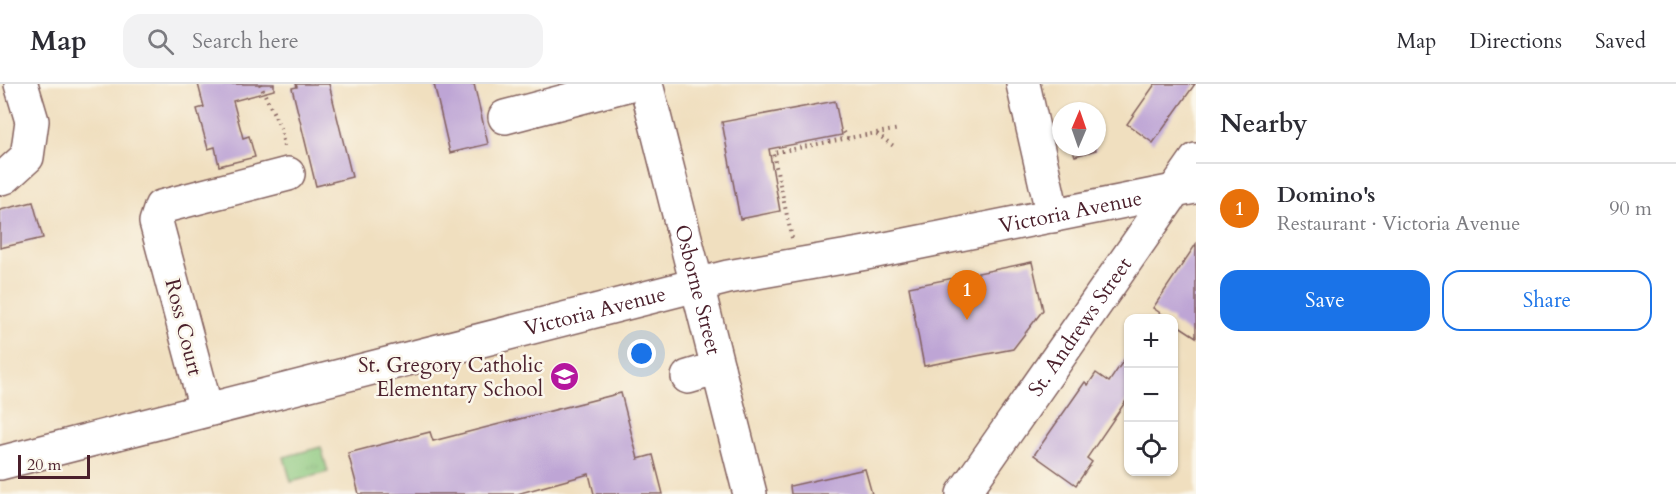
<!DOCTYPE html>
<meta charset="utf-8">
<style>
body{margin:0;font-family:Cardo,serif;background:#f2f2f3;color:#2b2b33}
.controls{position:absolute;right:18px;bottom:18px;display:grid;overflow:hidden;border-radius:12px;box-shadow:0 2px 4px #0004}
.controls button{width:54px;height:54px;display:grid;place-items:center;padding:0;border:0;border-bottom:2px solid #e1e1e2;background:#fff;color:#2b2b33;font:30px sans-serif}
.compass{position:absolute;left:1052px;top:18px;width:54px;height:54px;border-radius:50%;background:#fff;box-shadow:0 2px 4px #0004;rotate:2deg}
.scale{position:absolute;left:18px;bottom:15px;width:72px;box-sizing:border-box;padding-left:6px;border:3px solid #4a1f2b;border-top:0;font-size:16px;line-height:21px;white-space:nowrap;color:#4a1f2b;-webkit-text-stroke:4px #fbf7ec;paint-order:stroke}
.you{position:absolute;left:642px;top:270px;width:21px;height:21px;margin:-15px;border:4px solid #fff;border-radius:50%;background:#1a73e8;box-shadow:0 0 0 9px #1a73e833}
.badge{display:grid;place-items:center;width:39px;height:39px;border-radius:50%;background:#1a73e8;color:#fff;font-size:20px;font-weight:700}
.pin{position:absolute;translate:-50% -50px;filter:drop-shadow(0 2px 3px #0008)}
.pin::after{content:'';position:absolute;top:32px;width:21px;height:18px;background:inherit;clip-path:polygon(0 0,100% 0,50% 100%)}
.list{margin:0;padding:0;list-style:none}
h2{display:flex;justify-content:space-between;align-items:center;height:78px;margin:0;padding:0 24px;font-size:26px}
h2 small{font-size:20px;font-weight:400;color:#7c7c81}
.list li{display:grid;grid-template-columns:39px 1fr auto;gap:18px;align-items:center;box-sizing:border-box;height:90px;padding:0 24px;border-top:2px solid #e1e1e2}
.list b{display:block;font-size:22px;white-space:nowrap}
.list p{margin:0;font-size:20px;white-space:nowrap;color:#7c7c81}
.list em{font-size:20px;font-style:normal;color:#7c7c81}
.actions{display:flex;gap:12px;padding:18px 24px}
.actions a{flex:1;padding:14px 0;border:2px solid #1a73e8;border-radius:18px;text-align:center;font-size:21px;color:#1a73e8}
.actions .main{background:#1a73e8;color:#fff}
.icon{flex:none;width:33px;height:33px;fill:none;stroke:currentColor;stroke-width:2;stroke-linecap:round;stroke-linejoin:round}
.map{position:relative;flex:none;width:1196px;height:410px;overflow:hidden}
header{display:flex;align-items:center;gap:36px;box-sizing:border-box;height:84px;padding:0 30px;background:#fff;border-bottom:2px solid #e1e1e2}
header strong{font-size:28px}
nav{display:flex;gap:33px;margin-inline-start:auto;font-size:21px}
.search{width:420px;height:54px;background:#f2f2f3;display:flex;align-items:center;gap:15px;box-sizing:border-box;padding:0 21px;border-radius:18px;color:#7c7c81;font-size:22px}
main{display:flex}
aside{flex:1;background:#fff}
.map>svg:first-child{display:block}
</style>
<header>
<strong>Map</strong>
<div class="search"><svg class="icon" aria-label="search" viewBox="0 0 24 24"><circle cx="10" cy="10" r="6"/><path d="M15 15l6 6"/></svg>Search here</div>
<nav><a>Map</a><a>Directions</a><a>Saved</a></nav>
</header>
<main>
<div class="map">
<svg width="1196" height="410" viewBox="0 0 1196 410">
<defs>
<pattern id="grass-tufts" width="24" height="20" patternUnits="userSpaceOnUse" patternTransform="scale(1.5)"><rect width="24" height="20" fill="#8bc77d"/><path d="M3 7l-1-3M5 7V3M7 7l1-3M15 17l-1-3M17 17v-4M19 17l1-3" fill="none" stroke="#79aa6c"/></pattern>
</defs>
<rect width="100%" height="100%" fill="#fbf7ec"/>
<filter id="ink" filterUnits="userSpaceOnUse"><feTurbulence type="fractalNoise" baseFrequency=".0167" numOctaves="2"/><feDisplacementMap in="SourceGraphic" scale="12" xChannelSelector="R" yChannelSelector="G"/><feConvolveMatrix kernelMatrix="1 2 1 2 8 2 1 2 1" color-interpolation-filters="sRGB"/></filter>
<filter id="wash" filterUnits="userSpaceOnUse"><feTurbulence type="fractalNoise" baseFrequency=".008" numOctaves="4" result="noise"/><feDisplacementMap in="SourceGraphic" scale="24" xChannelSelector="R" yChannelSelector="G"/><feGaussianBlur stdDeviation="1.35" result="paint"/><feColorMatrix in="noise" values="0 0 0 0 0 0 0 0 0 0 0 0 0 0 0 0 0 1.4 0 .05"/><feComposite in="paint" operator="in"/></filter>
<g filter="url(#wash)">
<rect width="100%" height="100%" fill="#f0dfbf"/>
<polygon fill="url(#grass-tufts)" stroke="#6a7354" stroke-width="1.5" points="321,363 328,388 291,398 284,373"/>
<g id="blocks">
<g fill="#bea5d5">
<polygon points="198,0 274,0 274,6 233,17 243,54 249,52 255,73 219,82 215,63 208,65 197,25 204,23"/>
<polygon points="296,0 329,0 352,93 316,102 292,4 297,3"/>
<polygon points="434,0 474,0 488,60 450,69"/>
<polygon points="1155,0 1195,0 1153,59 1127,40"/>
<polygon points="835,17 842,51 769,65 780,127 740,135 722,38"/>
<polygon points="1072,63 1095,63 1096,66 1075,72"/>
<polygon points="33,118 43,154 0,164 0,126"/>
<polygon points="1196,160 1196,253 1173,238 1173,234 1168,234 1153,224"/>
<polygon points="1032,178 1043,226 1013,265 924,282 909,203"/>
<polygon points="1128,270 1128,314 1087,374 1092,378 1076,401 1034,371 1085,298 1088,301 1096,289 1109,298"/>
<polygon points="621,309 638,375 653,371 663,410 594,410 589,390 517,410 359,410 348,369 430,348 433,357"/>
<polygon points="865,385 872,410 791,410 790,402"/>
</g>
</g>
</g>
<g filter="url(#ink)">
<use href="#blocks" fill-opacity="0" stroke="#84625f" stroke-width="1.5"/>
<g fill="none" stroke-linecap="round" stroke-linejoin="round">
<defs>
<g id="minor">
<path id="s1" d="M646 0 750 410"/>
<polyline points="1023,0 1053,132"/>
<polyline points="505,33 630,0"/>
<polyline points="0,94 5,93 27,73 32,37 21,0"/>
<polyline points="688,293 718,284"/>
<polyline points="206,325 156,138 161,123 288,90"/>
<path id="s2" d="M0 379 728 193 866 169 1194 103"/>
</g>
<g id="major">
<path id="s3" d="M963 410 1196 76"/>
</g>
</defs>
<use href="#minor" stroke="#84625f" stroke-width="36"/>
<use href="#major" stroke="#84625f" stroke-width="36"/>
<g stroke="#84625f" stroke-width="4" stroke-dasharray="1.5 4.5" stroke-linecap="butt">
<polyline points="260,0 281,45 284,63"/>
<polyline points="844,48 848,54 900,45"/>
<polyline points="877,50 895,63"/>
<polyline points="792,154 773,69 848,54"/>
</g>
<use href="#minor" stroke="#fff" stroke-width="33"/>
<use href="#major" stroke="#fff" stroke-width="33"/>
</g>
</g>
<defs>
<symbol id="school-disc" viewBox="-11 -11 22 22"><circle r="9.5" fill="#b5179e" stroke="#fbf7ec"/><path d="M0-5L7-2L0 1L-7-2ZM-4 1L0 2.5L4 1V4Q0 6-4 4Z" fill="#fff"/></symbol>
</defs>
<g fill-rule="evenodd">
<use href="#school-disc" x="548" y="276" width="33" height="33"/>
</g>
<g text-anchor="middle" stroke-width="5" stroke-linejoin="round" paint-order="stroke">
<g font-size="21" fill="#4a1f2b" stroke="#fbf7ec">
<text dy="7" stroke="none"><textPath href="#s2" startOffset="1100">Victoria Avenue</textPath></text>
<text dy="7" stroke="none"><textPath href="#s1" startOffset="212">Osborne Street</textPath></text>
<text dy="7" stroke="none"><textPath href="#s2" startOffset="614">Victoria Avenue</textPath></text>
<text transform="translate(184 243) rotate(76)" y="7">Ross Court</text>
<text dy="7" stroke="none"><textPath href="#s3" startOffset="204">St. Andrews Street</textPath></text>
</g>
<g font-size="21" fill="#4a1f2b" stroke="#fbf7ec" text-anchor="end">
<text x="543" y="288">St. Gregory Catholic<tspan x="543" dy="24">Elementary School</tspan></text>
</g>
</g>
</svg>
<div class="controls">
<button>+</button>
<button>−</button>
<button><svg class="icon" aria-label="locate" viewBox="0 0 24 24"><circle cx="12" cy="12" r="6"/><path d="M12 2v4M12 18v4M2 12h4M18 12h4"/></svg></button>
</div>
<svg class="compass" viewBox="-18 -18 36 36"><path d="M0-13l5 13h-10z" fill="#e53935"/><path d="M0 13l5-13h-10z" fill="#7c7c81"/></svg>
<div class="scale">20 m</div>
<div class="you"></div>
<div class="pin badge" style="left:967px;top:236px;background:#e8710a">1</div>
</div>
<aside>
<h2>Nearby<small></small></h2>
<ul class="list">
<li><span class="badge" style="background:#e8710a">1</span><div><b>Domino's</b><p>Restaurant · Victoria Avenue</p></div><em>90 m</em></li>
</ul>
<div class="actions"><a class="main">Save</a><a>Share</a></div>
</aside>
</main>
